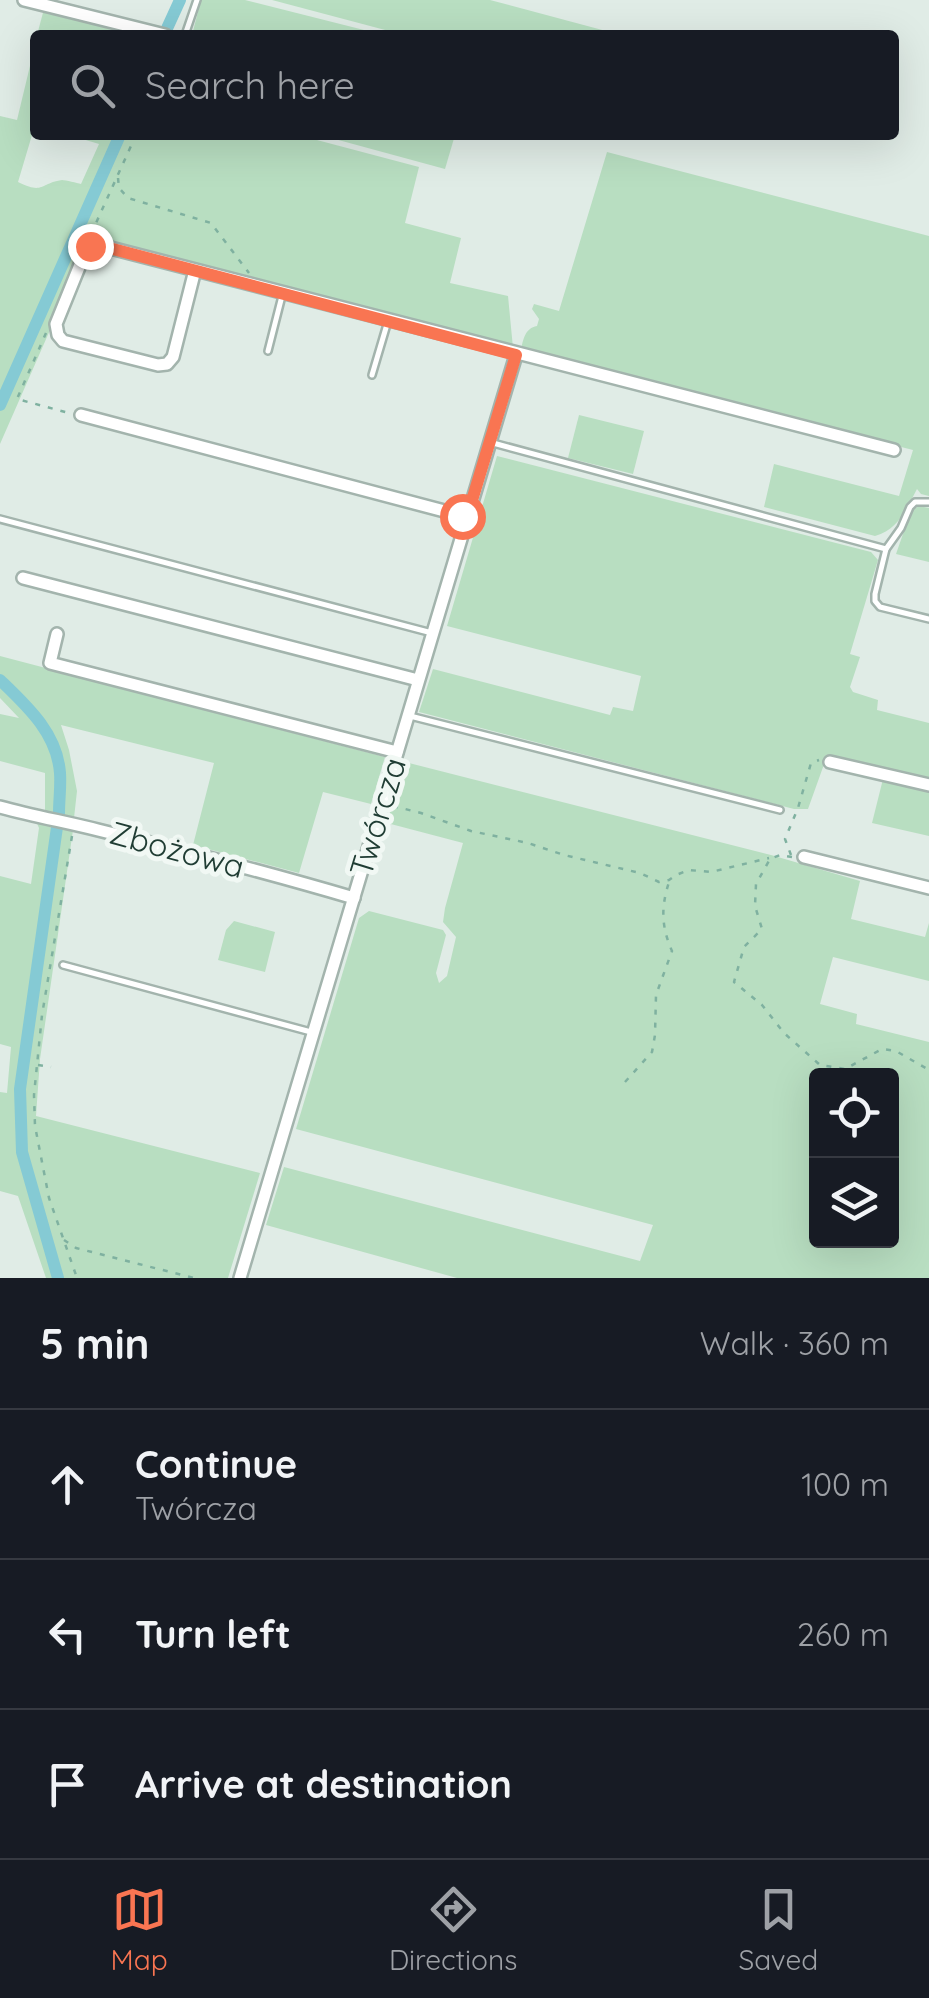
<!DOCTYPE html>
<meta charset="utf-8">
<style>
body{margin:0;font-family:Quicksand,sans-serif;background:#20242c;color:#f1f3f6}
.controls{position:absolute;right:30px;bottom:30px;display:grid;overflow:hidden;border-radius:10px;box-shadow:0 10px 40px #0002}
.controls button{width:90px;height:90px;display:grid;place-items:center;padding:0;border:0;border-bottom:2px solid #363941;background:#171b24;color:#f1f3f6;font:50px sans-serif}
.stop{position:absolute;width:30px;height:30px;margin:-22px;border:8px solid #f97552;border-radius:50%;background:#fff}
.stop.end{background:#f97552;border-color:#fff;box-shadow:0 2px 10px #0008}
.list{margin:0;padding:0;list-style:none}
h2{display:flex;justify-content:space-between;align-items:center;height:130px;margin:0;padding:0 40px;font-size:42px}
h2 small{font-size:32px;font-weight:400;color:#9ea1a6}
.list li{display:grid;grid-template-columns:65px 1fr auto;gap:30px;align-items:center;box-sizing:border-box;height:150px;padding:0 40px;border-top:2px solid #363941}
.list b{display:block;font-size:38px;white-space:nowrap}
.list p{margin:0;font-size:32px;white-space:nowrap;color:#9ea1a6}
.list em{font-size:32px;font-style:normal;color:#9ea1a6}
.icon{flex:none;width:55px;height:55px;fill:none;stroke:currentColor;stroke-width:2;stroke-linecap:round;stroke-linejoin:round}
.map{position:relative;flex:none;width:929px;height:1278px;overflow:hidden}
.search{position:absolute;background:#171b24;box-shadow:0 10px 40px #0002;left:30px;right:30px;top:30px;height:110px;display:flex;align-items:center;gap:25px;box-sizing:border-box;padding:0 35px;border-radius:10px;color:#9ea1a6;font-size:38px}
.sheet{height:580px;background:#171b24}
nav{display:flex;justify-content:space-around;align-items:center;box-sizing:border-box;height:140px;border-top:2px solid #363941;background:#171b24;font-size:28px;color:#9ea1a6}
nav a{display:grid;justify-items:center;gap:5px}
nav .on{color:#f97552}
.map>svg:first-child{display:block}
</style>
<div class="map">
<svg width="929" height="1278" viewBox="0 0 929 1278">
<rect width="100%" height="100%" fill="#e0ece6"/>
<g fill="#b8dec1" fill-rule="evenodd">
<polygon points="201,0 245,0 364,30 363,35 192,35"/>
<polygon points="272,0 490,0 621,35 404,35"/>
<polygon points="44,9 150,35 37,35"/>
<path d="M35 45V125L18 182C44 195 40 183 62 180 66 180 77 183 81 184L99 144 69 135H298L419 167 405 223 461 238 450 283 508 296 513 348 90 239 0 444V116L17 120Z"/>
<polygon points="320,135 455,135 445,169"/>
<path d="M607 152 929 236V496L921 494 917 489C906 509 899 529 875 536L764 507 774 464 899 496 913 450 521 350C523 340 525 328 537 326L539 319 532 309 534 304 559 311Z"/>
<polygon points="579,415 644,431 633,474 568,458"/>
<polygon points="497,456 871,552 878,560 850,654 860,657 850,687 853,692 878,700 877,710 929,723 929,781 827,756 808,809 794,809 419,712 433,669 610,715 613,707 633,711 641,676 447,626"/>
<polygon points="919,506 929,508 929,562 896,554 911,511"/>
<polygon points="0,656 385,757 371,804 323,792 299,873 193,845 214,763 61,725 69,750 77,791 74,818 45,815 45,773 0,761 0,714 19,718 0,698"/>
<path d="M405 762 771 855 860 881 851 919 925 937 929 923V981L833 957 820 1004 857 1014 856 1024 929 1042V1278H457L266 1225 284 1167 640 1261 653 1225 296 1129 359 918 369 911 443 930 446 935 436 973 439 983 447 976 456 937 443 922 445 908 463 843 387 823ZM816 1076H892V1240H816Z"/>
<polygon points="883,779 929,790 929,836 872,823"/>
<polygon points="36,821 73,830 40,1059 36,1116 260,1173 228,1278 46,1278 18,1196 0,1191 0,1092 7,1093 11,1047 0,1044 0,876 31,884 39,828"/>
<polygon points="234,921 275,932 265,972 218,960 226,930"/>
</g>
<g fill="none" stroke-linecap="round" stroke-linejoin="round">
<g stroke="#85cad4" stroke-width="12">
<polyline points="164,35 180,0"/>
<polyline points="0,405 120,135"/>
<path d="M0 680C27 706 57 733 60 773 61 786 59 800 59 813L20 1089 22 1152 58 1278"/>
</g>
<defs>
<g id="lane">
<polyline points="185,35 197,0"/>
<polyline points="268,351 282,296"/>
<polyline points="372,375 388,321"/>
<polyline points="493,443 886,549"/>
<polyline points="929,502 915,502 910,507 901,528 886,549 875,594 875,601 880,607 929,619"/>
<polyline points="0,519 432,633"/>
<polyline points="410,716 780,810"/>
<polyline points="63,965 311,1032"/>
</g>
<g id="street">
<polyline points="24,0 165,35"/>
<path d="M195 270 173 357 167 364 158 365 63 341 58 335 56 324 86 250 95 244C361 313 627 383 894 450"/>
<polyline points="81,415 467,517"/>
<polyline points="23,578 418,680"/>
<polyline points="57,634 50,663 397,752"/>
<polyline points="830,762 929,785"/>
<path d="M0 807C33 816 66 822 98 830 184 851 269 873 354 898"/>
<polyline points="804,857 929,888"/>
<polyline points="240,1278 516,355"/>
</g>
</defs>
<use href="#lane" stroke="#a3b4ad" stroke-width="10"/>
<use href="#street" stroke="#a3b4ad" stroke-width="16"/>
<g stroke="#7fb1a0" stroke-width="2.5" stroke-dasharray="5 8" stroke-linecap="butt">
<polyline points="118,178 119,188 128,198 211,223 249,273"/>
<polyline points="91,234 136,135"/>
<polyline points="46,333 17,399 69,413"/>
<polyline points="393,806 421,813 471,831 528,843 564,855 640,873 659,882 669,880 676,875 689,870 711,872 769,858"/>
<polyline points="72,836 42,1015 34,1095 35,1126 49,1198 77,1278"/>
<polyline points="791,855 785,839 798,808 811,763 819,760"/>
<polyline points="792,857 780,855 770,859 756,884 755,906 762,929 744,947 734,982 762,1005 784,1033 820,1065 845,1069 882,1049 896,1051 929,1070"/>
<polyline points="38,1065 51,1067"/>
<path d="M625 1082 652 1052 655 1035 656 995 672 951C661 926 661 907 669 882"/>
<polyline points="64,1240 76,1248 194,1278"/>
</g>
<use href="#lane" stroke="#fff" stroke-width="5"/>
<use href="#street" stroke="#fff" stroke-width="11"/>
</g>
<g fill="none" stroke-linecap="round" stroke-linejoin="round">
<polyline stroke="#f97552" stroke-width="12" points="90,246 94,244 516,355 467,517 462,516"/>
</g>
<g text-anchor="middle" stroke-width="10" stroke-linejoin="round" paint-order="stroke">
<g font-size="32" fill="#203d34" stroke="#f1f8f4">
<text transform="translate(378 817) rotate(-73)" y="11">Twórcza</text>
<text transform="translate(177 850) rotate(15)" y="11">Zbożowa</text>
</g>
</g>
</svg>
<div class="controls">
<button><svg class="icon" aria-label="locate" viewBox="0 0 24 24"><circle cx="12" cy="12" r="6"/><path d="M12 2v4M12 18v4M2 12h4M18 12h4"/></svg></button>
<button><svg class="icon" aria-label="layers" viewBox="0 0 24 24"><path d="M12 4l9 5-9 5-9-5zM3 14l9 5 9-5"/></svg></button>
</div>
<div class="stop" style="left:462px;top:516px"></div>
<div class="stop end" style="left:90px;top:246px"></div>
<div class="search"><svg class="icon" aria-label="search" viewBox="0 0 24 24"><circle cx="10" cy="10" r="6"/><path d="M15 15l6 6"/></svg>Search here</div>
</div>
<section class="sheet">
<h2>5 min<small>Walk · 360 m</small></h2>
<ul class="list">
<li><svg class="icon" aria-label="ahead" viewBox="0 0 24 24"><path d="M12 20V5M6 11l6-6 6 6"/></svg><div><b>Continue</b><p>Twórcza</p></div><em>100 m</em></li>
<li><svg class="icon" aria-label="left" viewBox="0 0 24 24"><path d="M17 20v-9H6M10 6l-5 5 5 5"/></svg><div><b>Turn left</b></div><em>260 m</em></li>
<li><svg class="icon" aria-label="arrive" viewBox="0 0 24 24"><path d="M6 21V4h12l-3 4 3 4H6"/></svg><div><b>Arrive at destination</b></div></li>
</ul>
</section>
<nav>
<a class="on"><svg class="icon" aria-label="map" viewBox="0 0 24 24"><path d="M3 6l6-2 6 2 6-2v14l-6 2-6-2-6 2zM9 4v14M15 6v14"/></svg>Map</a>
<a><svg class="icon" aria-label="directions" viewBox="0 0 24 24"><path d="M12 3l9 9-9 9-9-9zM9 14v-3h6M13 9l2 2-2 2"/></svg>Directions</a>
<a><svg class="icon" aria-label="saved" viewBox="0 0 24 24"><path d="M7 4h10v16l-5-4-5 4z"/></svg>Saved</a>
</nav>
